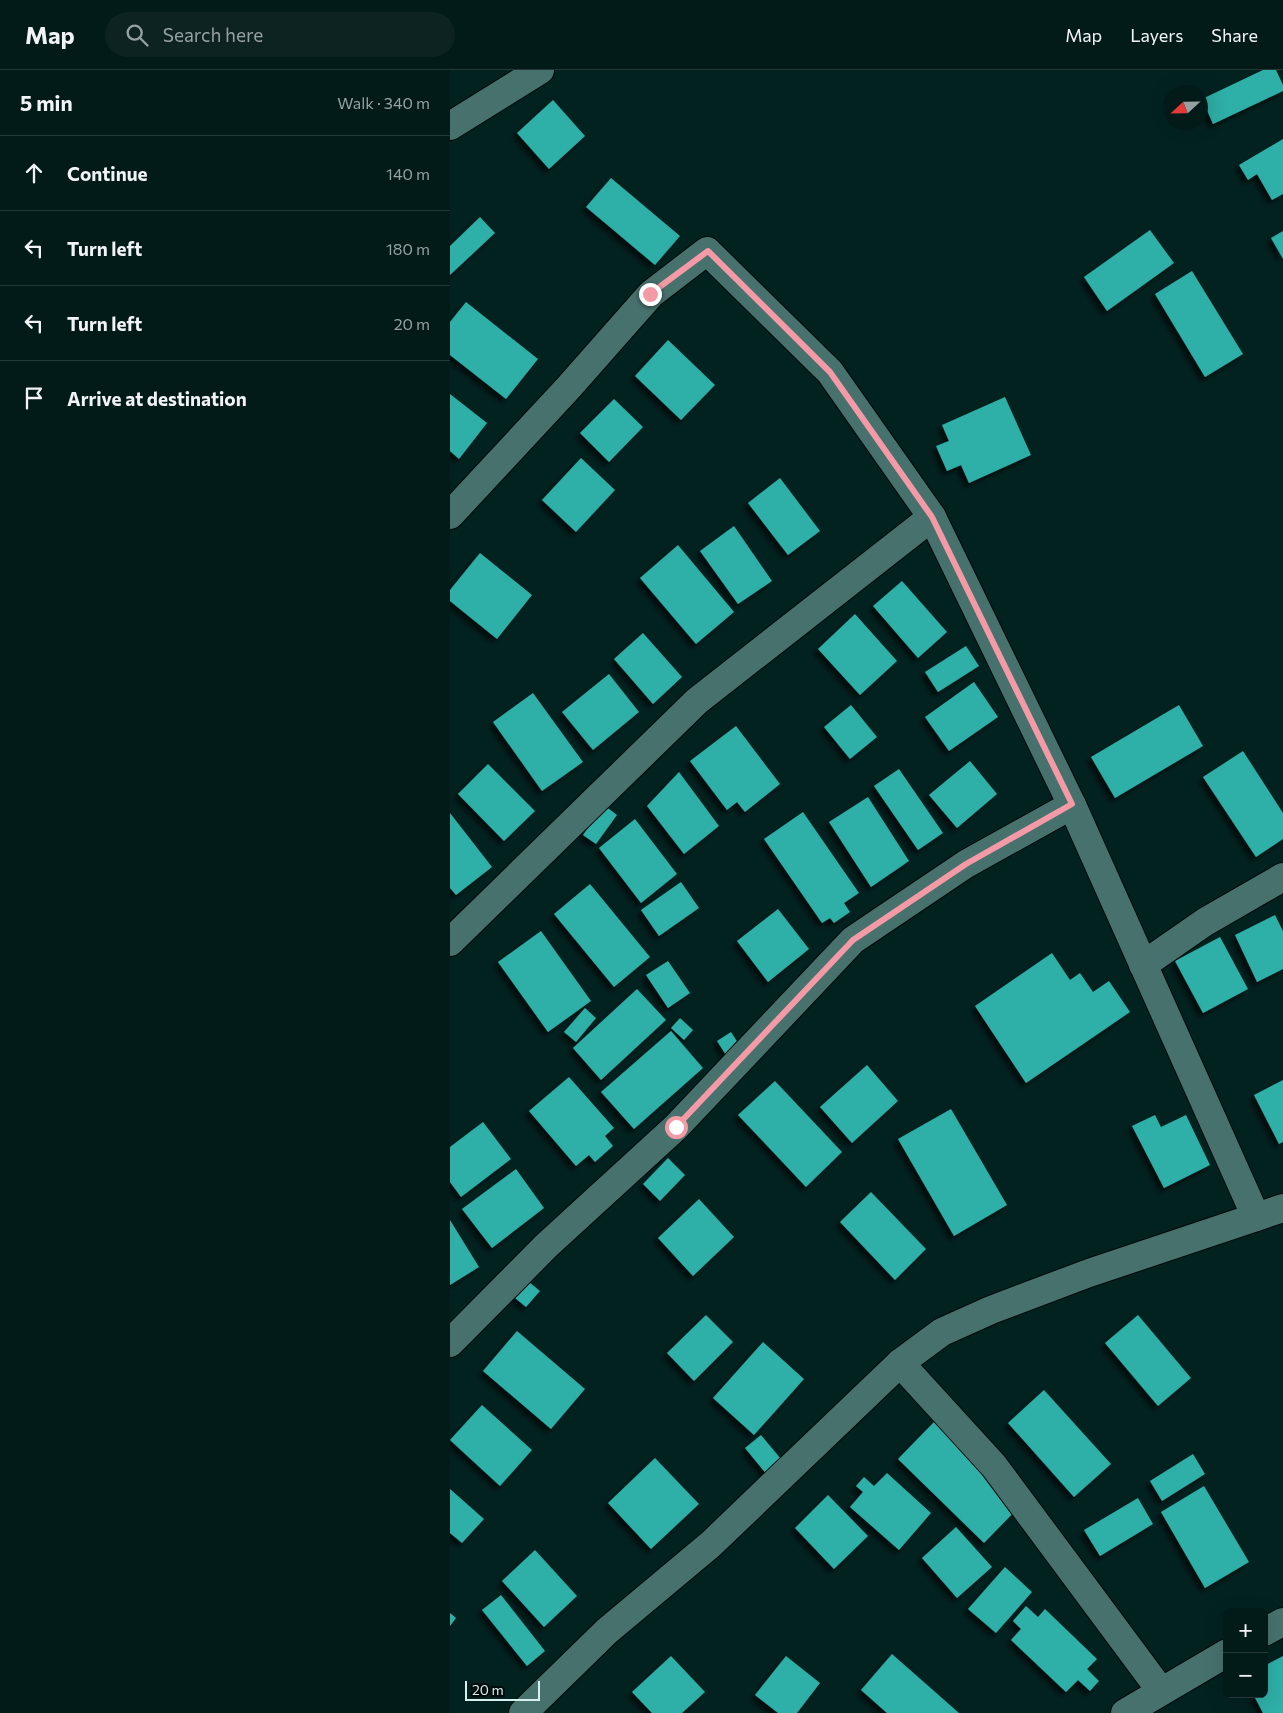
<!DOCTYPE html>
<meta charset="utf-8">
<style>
body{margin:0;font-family:Commissioner,sans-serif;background:#0c2321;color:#f1f3f6}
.controls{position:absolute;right:15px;bottom:15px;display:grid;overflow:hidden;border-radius:8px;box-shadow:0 5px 20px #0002}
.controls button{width:45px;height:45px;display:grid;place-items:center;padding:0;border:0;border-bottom:1px solid #233837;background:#021a18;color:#f1f3f6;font:25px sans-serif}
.compass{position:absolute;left:713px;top:15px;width:45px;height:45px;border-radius:50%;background:#021a18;box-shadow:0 5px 20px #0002;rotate:248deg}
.scale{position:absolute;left:15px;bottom:12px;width:75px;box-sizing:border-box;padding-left:5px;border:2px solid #d9efed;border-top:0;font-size:14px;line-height:18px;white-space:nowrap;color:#d9efed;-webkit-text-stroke:4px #000a09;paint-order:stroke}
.stop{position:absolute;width:15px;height:15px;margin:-11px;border:4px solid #f49aa6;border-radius:50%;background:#fff}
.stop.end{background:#f49aa6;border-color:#fff;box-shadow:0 1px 5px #0008}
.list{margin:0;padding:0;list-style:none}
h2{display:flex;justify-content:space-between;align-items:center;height:65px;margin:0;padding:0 20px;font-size:21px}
h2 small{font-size:16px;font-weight:400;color:#96a1a2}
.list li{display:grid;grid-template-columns:32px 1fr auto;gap:15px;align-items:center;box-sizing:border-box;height:75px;padding:0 20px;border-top:1px solid #233837}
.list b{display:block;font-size:19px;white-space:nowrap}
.list em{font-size:16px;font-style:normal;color:#96a1a2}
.icon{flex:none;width:28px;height:28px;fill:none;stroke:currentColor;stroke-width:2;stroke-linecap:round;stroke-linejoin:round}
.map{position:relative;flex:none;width:833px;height:1643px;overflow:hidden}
header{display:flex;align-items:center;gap:30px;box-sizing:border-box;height:70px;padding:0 25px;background:#021a18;border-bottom:1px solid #233837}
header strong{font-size:24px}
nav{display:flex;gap:28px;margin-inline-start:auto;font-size:18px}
.search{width:350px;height:45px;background:#0c2321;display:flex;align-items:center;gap:12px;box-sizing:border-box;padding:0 18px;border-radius:28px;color:#96a1a2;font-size:19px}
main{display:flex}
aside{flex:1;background:#021a18}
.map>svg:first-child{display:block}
</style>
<header>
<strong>Map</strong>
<div class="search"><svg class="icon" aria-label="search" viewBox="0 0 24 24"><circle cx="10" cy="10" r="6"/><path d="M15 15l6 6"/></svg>Search here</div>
<nav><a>Map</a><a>Layers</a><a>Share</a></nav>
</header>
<main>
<aside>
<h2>5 min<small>Walk · 340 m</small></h2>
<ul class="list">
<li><svg class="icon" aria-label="ahead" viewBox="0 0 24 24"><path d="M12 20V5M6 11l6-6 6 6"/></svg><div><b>Continue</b></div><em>140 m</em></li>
<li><svg class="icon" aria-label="left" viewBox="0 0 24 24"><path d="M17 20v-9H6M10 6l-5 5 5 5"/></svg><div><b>Turn left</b></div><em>180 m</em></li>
<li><svg class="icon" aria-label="left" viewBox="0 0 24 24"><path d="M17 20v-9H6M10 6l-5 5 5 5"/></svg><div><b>Turn left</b></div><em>20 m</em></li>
<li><svg class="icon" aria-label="arrive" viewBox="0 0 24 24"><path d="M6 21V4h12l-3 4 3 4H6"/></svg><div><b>Arrive at destination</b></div></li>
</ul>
</aside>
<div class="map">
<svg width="833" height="1643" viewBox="0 0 833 1643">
<defs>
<filter id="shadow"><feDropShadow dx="-4.5" dy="4.5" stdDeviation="2.5" flood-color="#0009"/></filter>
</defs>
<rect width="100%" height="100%" fill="#022220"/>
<g fill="#2eafa7" filter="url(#shadow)">
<polygon points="813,0 826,0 833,15 833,21 763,54 752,29"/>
<polygon points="103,30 135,66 99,99 67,63"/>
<polygon points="833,69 833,124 822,130 807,104 798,110 789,95"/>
<polygon points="161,108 230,166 205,195 136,137"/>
<polygon points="30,147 45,163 0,205 0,176"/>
<polygon points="700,160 724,193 657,241 634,207"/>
<polygon points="833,161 833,189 821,168"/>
<polygon points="742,201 793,284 755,307 705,224"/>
<polygon points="16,232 88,289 56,329 0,285 0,252"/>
<polygon points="218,270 265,315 231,350 185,306"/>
<polygon points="0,324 37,353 9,389 0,381"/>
<polygon points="555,327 581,385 519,413 511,395 497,401 486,376 499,371 492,355"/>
<polygon points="164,329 193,357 159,392 130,363"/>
<polygon points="131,388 165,420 126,462 92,430"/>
<polygon points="330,408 370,461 338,485 298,433"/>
<polygon points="284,456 322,511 288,534 250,481"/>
<polygon points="228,475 284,542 246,574 190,508"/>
<polygon points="30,483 82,525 47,569 0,531 0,520"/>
<polygon points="452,511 497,562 468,588 423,536"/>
<polygon points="405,544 447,591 410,625 368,579"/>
<polygon points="193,563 232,607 203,634 164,589"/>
<polygon points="516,576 529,596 488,622 475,602"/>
<polygon points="159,604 189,642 143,680 112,642"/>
<polygon points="524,612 548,647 499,681 475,647"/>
<polygon points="83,623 133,692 92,721 43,652"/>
<polygon points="401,635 427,667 400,689 374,657"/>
<polygon points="729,635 753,676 665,728 641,687"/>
<polygon points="286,656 330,714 295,742 287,732 277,740 240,691"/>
<polygon points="793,681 833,743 833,769 806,787 753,707"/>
<polygon points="520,691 547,724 507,758 479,725"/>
<polygon points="38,694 85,741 54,771 8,724"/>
<polygon points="449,699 493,763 468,780 424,716"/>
<polygon points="229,702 269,756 234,784 197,736"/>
<polygon points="418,727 459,791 421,817 379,752"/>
<polygon points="154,735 167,745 146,774 133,765"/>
<polygon points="353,742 409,823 394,833 400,842 384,853 380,848 372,853 314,769"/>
<polygon points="0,743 42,797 6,825 0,818"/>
<polygon points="185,749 227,804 191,833 149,778"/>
<polygon points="231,812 249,838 209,866 191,840"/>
<polygon points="140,814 200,887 164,917 104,844"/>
<polygon points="328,839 359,879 318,912 287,871"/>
<polygon points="825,845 833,861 833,899 807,912 785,865"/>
<polygon points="91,861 141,931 98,962 48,892"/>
<polygon points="770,867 798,919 753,943 725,891"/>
<polygon points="602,883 620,910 630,903 643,922 659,911 680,942 576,1013 525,936"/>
<polygon points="218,891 240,923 218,938 196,905"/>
<polygon points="187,919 216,950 151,1010 123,978"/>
<polygon points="135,938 146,948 126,972 114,962"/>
<polygon points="230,948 243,960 234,970 221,958"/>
<polygon points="221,961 253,998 184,1059 151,1022"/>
<polygon points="281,962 290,976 276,985 267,971"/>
<polygon points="417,995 448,1031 402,1073 370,1037"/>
<polygon points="119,1007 164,1058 155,1066 163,1076 145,1092 139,1085 126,1096 79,1041"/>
<polygon points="833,1010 833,1072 829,1074 804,1025"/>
<polygon points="325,1011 392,1082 356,1117 288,1045"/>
<polygon points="501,1039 557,1135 504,1166 448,1069"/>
<polygon points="705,1045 711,1057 736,1045 760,1095 714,1118 682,1056"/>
<polygon points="33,1052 61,1089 11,1127 0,1112 0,1077"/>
<polygon points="218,1088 235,1105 210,1131 193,1114"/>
<polygon points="66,1099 94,1138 42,1178 12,1139"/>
<polygon points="421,1122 476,1179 445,1210 390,1152"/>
<polygon points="249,1129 284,1167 243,1206 208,1168"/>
<polygon points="0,1150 29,1197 0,1215"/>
<polygon points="79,1212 90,1221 76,1237 65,1228"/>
<polygon points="256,1245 283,1272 244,1311 217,1283"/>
<polygon points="688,1245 741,1308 708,1336 655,1273"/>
<polygon points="67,1261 135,1319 101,1359 33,1301"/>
<polygon points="313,1272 354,1309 304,1365 263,1328"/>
<polygon points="594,1320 661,1394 624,1427 558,1353"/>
<polygon points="32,1335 82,1380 50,1416 0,1370"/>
<polygon points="484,1352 570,1436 534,1473 448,1389"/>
<polygon points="311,1365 331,1389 318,1406 295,1378"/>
<polygon points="743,1384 755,1404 712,1431 700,1411"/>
<polygon points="205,1388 249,1434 201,1479 158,1433"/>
<polygon points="437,1403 481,1443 449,1480 400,1437 413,1422 406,1416 414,1407 424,1416"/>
<polygon points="754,1416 799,1492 755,1518 711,1442"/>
<polygon points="0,1419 34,1449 12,1473 0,1463"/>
<polygon points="378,1425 418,1466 384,1499 345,1458"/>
<polygon points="688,1428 703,1454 650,1486 634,1460"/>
<polygon points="506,1457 542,1497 507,1528 472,1488"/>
<polygon points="85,1480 127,1526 94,1557 52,1511"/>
<polygon points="555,1497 582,1522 546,1563 518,1539"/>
<polygon points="51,1525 95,1581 77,1596 32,1540"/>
<polygon points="576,1536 588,1547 595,1539 647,1589 637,1599 649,1611 640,1621 628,1610 616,1622 561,1570 571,1559 563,1551"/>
<polygon points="0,1543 6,1548 0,1556"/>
<polygon points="442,1584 509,1643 437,1643 411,1620"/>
<polygon points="221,1586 255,1622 232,1643 202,1643 182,1622"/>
<polygon points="336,1586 370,1613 347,1643 328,1643 305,1625"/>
<polygon points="833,1586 833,1643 813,1643 803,1624 814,1624 814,1596"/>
</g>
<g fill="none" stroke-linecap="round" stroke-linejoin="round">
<defs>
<g id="minor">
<polyline points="0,56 90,0"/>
<polyline points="0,445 119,317 201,224 257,181 380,302 482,447 622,735 806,1147"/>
<polyline points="0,872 247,631 482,447"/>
<polyline points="693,895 755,852 833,807"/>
<polyline points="0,1273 96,1176 226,1057 403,870 516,794 622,735"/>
<polyline points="450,1293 544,1396 711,1621"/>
<polyline points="814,1562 833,1552"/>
<polyline points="73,1643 157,1561 261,1474 450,1293 492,1262 541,1240 639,1203 833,1138"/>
<polyline points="675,1643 777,1583"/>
</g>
</defs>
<use href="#minor" stroke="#000a09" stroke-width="30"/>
<use href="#minor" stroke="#47716d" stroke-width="28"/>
</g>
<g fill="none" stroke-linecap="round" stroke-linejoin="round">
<polyline stroke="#f49aa6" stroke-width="6" points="200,224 258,181 380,302 482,447 622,734 516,794 403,870 226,1057"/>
</g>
</svg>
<div class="controls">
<button>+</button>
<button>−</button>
</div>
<svg class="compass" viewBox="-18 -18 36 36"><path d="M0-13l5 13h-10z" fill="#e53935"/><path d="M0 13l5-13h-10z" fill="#96a1a2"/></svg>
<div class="scale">20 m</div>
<div class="stop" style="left:226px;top:1057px"></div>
<div class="stop end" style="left:200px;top:224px"></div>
</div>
</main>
